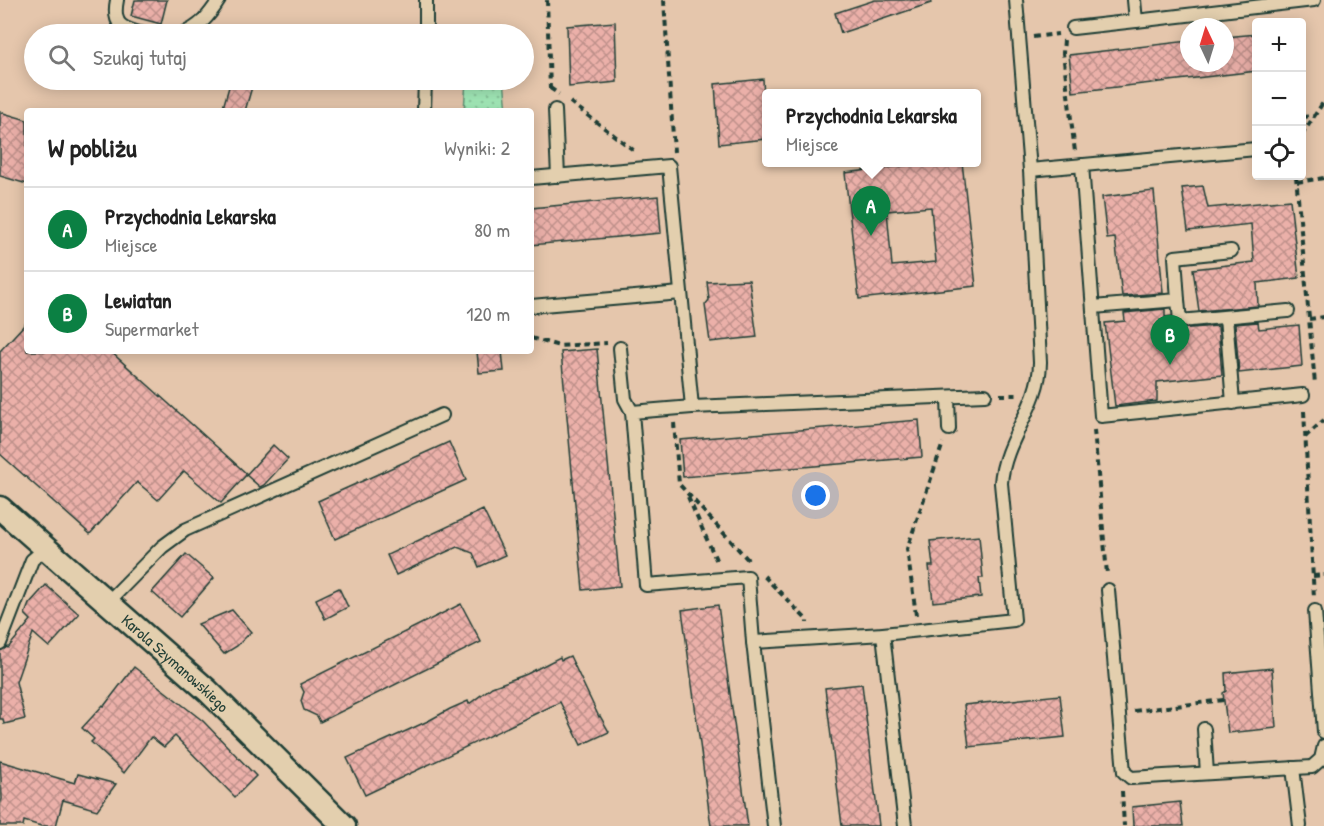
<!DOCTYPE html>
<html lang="pl">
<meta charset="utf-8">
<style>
body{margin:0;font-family:"Patrick Hand",sans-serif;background:#f2f2f2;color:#222}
.controls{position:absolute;right:18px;top:18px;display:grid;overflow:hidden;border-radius:6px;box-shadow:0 3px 15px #0003}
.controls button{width:54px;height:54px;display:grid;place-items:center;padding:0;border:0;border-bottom:2px solid #e0e0e0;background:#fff;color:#222;font:30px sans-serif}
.compass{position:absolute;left:1180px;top:18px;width:54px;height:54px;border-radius:50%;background:#fff;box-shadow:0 3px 15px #0003;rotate:356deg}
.you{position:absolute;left:816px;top:496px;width:21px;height:21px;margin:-15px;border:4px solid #fff;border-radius:50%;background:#1a73e8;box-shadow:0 0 0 9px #1a73e833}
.badge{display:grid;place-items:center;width:39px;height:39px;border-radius:50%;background:#0b8043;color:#fff;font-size:20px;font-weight:700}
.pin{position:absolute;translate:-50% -50px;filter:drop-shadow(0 2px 3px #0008)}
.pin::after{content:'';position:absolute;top:32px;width:21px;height:18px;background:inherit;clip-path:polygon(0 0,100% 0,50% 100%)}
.popup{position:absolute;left:762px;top:89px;width:219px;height:78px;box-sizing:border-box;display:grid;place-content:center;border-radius:6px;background:#fff;filter:drop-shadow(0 2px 4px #0005);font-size:20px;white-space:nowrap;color:#767676}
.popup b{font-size:22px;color:#222}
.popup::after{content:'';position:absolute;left:50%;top:100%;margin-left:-12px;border:12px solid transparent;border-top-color:#fff}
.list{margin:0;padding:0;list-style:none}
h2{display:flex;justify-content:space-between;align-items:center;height:78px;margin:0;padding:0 24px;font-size:26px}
h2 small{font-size:20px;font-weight:400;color:#767676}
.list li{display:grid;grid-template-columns:39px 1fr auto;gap:18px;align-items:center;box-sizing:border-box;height:84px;padding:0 24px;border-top:2px solid #e0e0e0}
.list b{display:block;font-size:22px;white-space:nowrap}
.list p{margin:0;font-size:20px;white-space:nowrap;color:#767676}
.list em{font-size:20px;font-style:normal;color:#767676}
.icon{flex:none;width:33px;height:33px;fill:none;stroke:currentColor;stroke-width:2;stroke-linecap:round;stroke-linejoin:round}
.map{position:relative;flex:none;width:1324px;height:826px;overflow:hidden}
.search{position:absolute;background:#fff;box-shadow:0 3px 15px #0003;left:24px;top:24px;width:510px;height:66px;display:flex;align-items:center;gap:15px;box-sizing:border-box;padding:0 21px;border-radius:33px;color:#767676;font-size:22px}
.panel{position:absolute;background:#fff;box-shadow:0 3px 15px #0003;left:24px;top:108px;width:510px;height:246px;border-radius:6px}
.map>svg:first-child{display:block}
</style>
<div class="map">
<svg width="1324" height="826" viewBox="0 0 1324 826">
<defs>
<pattern id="park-dots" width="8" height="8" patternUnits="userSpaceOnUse" patternTransform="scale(1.5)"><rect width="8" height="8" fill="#a4ecba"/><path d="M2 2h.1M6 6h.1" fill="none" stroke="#8dcba0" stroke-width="1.8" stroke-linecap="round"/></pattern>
<pattern id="building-cross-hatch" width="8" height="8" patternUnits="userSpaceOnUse" patternTransform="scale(1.5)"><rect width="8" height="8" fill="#ebb0a9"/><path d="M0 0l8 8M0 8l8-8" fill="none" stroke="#be908a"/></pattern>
</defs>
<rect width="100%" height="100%" fill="#e5c6ac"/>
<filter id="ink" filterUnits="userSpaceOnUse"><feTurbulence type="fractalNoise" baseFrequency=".0167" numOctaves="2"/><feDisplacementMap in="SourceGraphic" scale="12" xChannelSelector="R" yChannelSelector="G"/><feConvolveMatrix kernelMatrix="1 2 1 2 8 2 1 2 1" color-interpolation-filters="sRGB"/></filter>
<g filter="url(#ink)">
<polygon fill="url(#park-dots)" stroke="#629477" stroke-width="1.5" points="466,80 504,80 507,111 464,111"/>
<g fill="url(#building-cross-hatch)" stroke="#1f3d34" stroke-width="1.5" fill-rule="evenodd">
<polygon points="135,0 167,0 161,24 131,16"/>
<polygon points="875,0 930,0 931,3 841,33 835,13"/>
<polygon points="615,22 617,82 569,87 567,26"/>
<polygon points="1257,34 1257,71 1073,92 1069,55 1189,41 1189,63 1225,63 1225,37"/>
<polygon points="763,79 766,139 719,144 715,84"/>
<polygon points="231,80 254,80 245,111 222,111"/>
<polygon points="0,112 27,120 27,184 0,176"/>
<path d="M935 162H962L976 286 859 299 845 173ZM931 207 936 262 892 266 887 211Z"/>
<polygon points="1203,186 1208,208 1290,200 1299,278 1257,283 1258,306 1199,311 1193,269 1254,262 1251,224 1188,231 1182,188"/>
<polygon points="1154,191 1163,293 1122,296 1115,238 1107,239 1102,197"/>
<polygon points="658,196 661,233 531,245 531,208"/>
<polygon points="749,280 757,337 710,342 705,305 709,300 707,282"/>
<polygon points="1165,309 1165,317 1171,316 1173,325 1177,329 1218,326 1222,375 1157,382 1157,401 1115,406 1105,323 1125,321 1124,313"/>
<polygon points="27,322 27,351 110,351 247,474 221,503 184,471 158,500 137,482 90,534 0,454 0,351"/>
<polygon points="1258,322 1259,329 1299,325 1302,366 1239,373 1235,324"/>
<polygon points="597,349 620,586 583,590 561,352"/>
<polygon points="477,351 502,351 504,371 479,373"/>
<polygon points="919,420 922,457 683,477 680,440"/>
<polygon points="449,442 466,480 335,539 318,501"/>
<polygon points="273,445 288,459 264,485 260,487 246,475"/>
<polygon points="483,510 505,555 479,567 473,553 457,547 396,575 387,555"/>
<polygon points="979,536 983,578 979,578 981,597 933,602 929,566 933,566 930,541"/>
<polygon points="186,554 214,578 180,617 152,592"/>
<polygon points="46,585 79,614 49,647 33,633 16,682 25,719 4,724 3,719 0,719 0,651 7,647 8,648 31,620 25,614 29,604"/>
<polygon points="339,588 348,607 325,619 316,599"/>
<polygon points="461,604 481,642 320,722 317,716 304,710 301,701 304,692 300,684"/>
<polygon points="718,605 748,826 711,826 682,610"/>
<polygon points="232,610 251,632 237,646 224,654 198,624"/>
<polygon points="570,656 599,717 600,716 609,732 581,745 560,702 365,795 347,758 428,721 450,709 468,701 469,704 492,687 527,674 560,657 561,660"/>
<polygon points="134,667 203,721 256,776 235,797 175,736 164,747 151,737 124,773 91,742 94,739 82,728 103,705 104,706"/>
<polygon points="1272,668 1276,728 1228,733 1223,693 1226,691 1225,673"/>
<polygon points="862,684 879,826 842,826 825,688"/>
<polygon points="1060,695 1065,737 969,747 964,705"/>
<polygon points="0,761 75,783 78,774 116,784 97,810 63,800 56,826 41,826 24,821 23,826 0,826 0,806 2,799"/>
<polygon points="1180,802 1183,826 1133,826 1132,807"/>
</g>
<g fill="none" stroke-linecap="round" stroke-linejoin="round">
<defs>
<g id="service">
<path d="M117 0C112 25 122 29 144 34"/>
<polyline points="1134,0 1136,21 1314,0"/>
<polyline points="1073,28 1136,21"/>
<path d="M182 34C200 27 209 16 219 0"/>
<polyline points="426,34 426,0"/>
<polyline points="555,110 558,176"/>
<polyline points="424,111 425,80"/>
<polyline points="1082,165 1101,416 1303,395"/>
<polyline points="1030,170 1256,149"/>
<polyline points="531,178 669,166 692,407"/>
<polyline points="1178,300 1180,321 1288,311"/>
<polyline points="531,306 681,293"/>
<polyline points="1093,307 1178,300 1175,257 1231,251"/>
<polyline points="1226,317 1233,403"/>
<polyline points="620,348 625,399 632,412"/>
<polyline points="948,397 949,429"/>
<polyline points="1108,590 1124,772 1131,778 1312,767 1321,759 1324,746"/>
<polyline points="108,602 162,547 185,530 442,415"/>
<polyline points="1315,611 1324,732"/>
<polyline points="883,634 905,826"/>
<path d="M753 642 883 634 1014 620 1001 483C1004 439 1040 406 1040 362L1030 170 1016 0"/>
<polyline points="0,643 32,560 46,548"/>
<polyline points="1204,729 1207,773"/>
<polyline points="1293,768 1300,826"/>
<polyline points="774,826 753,642 748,577 646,585 632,412 692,407 985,395"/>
</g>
<g id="minor">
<path id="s1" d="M0 508 208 691 344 826"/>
</g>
</defs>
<use href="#service" stroke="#1f3d34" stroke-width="16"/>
<use href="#minor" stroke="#1f3d34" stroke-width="27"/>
<g stroke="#1f3d34" stroke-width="4" stroke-dasharray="6 4.5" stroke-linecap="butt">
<polyline points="547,0 550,89"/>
<polyline points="664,0 674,152"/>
<polyline points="1033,37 1058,34"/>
<polyline points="1064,40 1063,53 1075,152"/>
<polyline points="550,88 559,94"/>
<polyline points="570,102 636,152"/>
<polyline points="1302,117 1314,116"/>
<polyline points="1302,135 1324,101"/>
<polyline points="1296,176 1315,384"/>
<polyline points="1297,182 1324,178"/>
<polyline points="1309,319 1324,317"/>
<polyline points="531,338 559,346 607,343"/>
<polyline points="1000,395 1017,395"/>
<polyline points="1304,411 1314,598"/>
<polyline points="674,423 679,484 750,562"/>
<polyline points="1094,430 1107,574"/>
<polyline points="1305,437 1324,420"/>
<polyline points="688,497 718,564"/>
<polyline points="764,576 807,620 807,623"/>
<polyline points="1313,576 1324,575"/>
<polyline points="916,615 907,549 943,443"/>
<polyline points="1134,711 1224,700"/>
<polyline points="1122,791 1124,826"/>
</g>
<use href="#service" stroke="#e3cfae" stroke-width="12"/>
<use href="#minor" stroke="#e3cfae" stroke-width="22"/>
</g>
</g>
<g text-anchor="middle" stroke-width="4.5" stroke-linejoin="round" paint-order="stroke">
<g font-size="16" fill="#1f3d34" stroke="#e3cfae">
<text dy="6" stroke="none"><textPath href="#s1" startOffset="234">Karola Szymanowskiego</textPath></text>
</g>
</g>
</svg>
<div class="controls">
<button>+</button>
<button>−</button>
<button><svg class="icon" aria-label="locate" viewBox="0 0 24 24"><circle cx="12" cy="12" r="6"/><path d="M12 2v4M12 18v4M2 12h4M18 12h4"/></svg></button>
</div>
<svg class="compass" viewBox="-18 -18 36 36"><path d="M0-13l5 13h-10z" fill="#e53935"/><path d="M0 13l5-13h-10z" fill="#767676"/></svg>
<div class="you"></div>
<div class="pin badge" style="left:871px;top:236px">A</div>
<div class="popup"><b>Przychodnia Lekarska</b>Miejsce</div>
<div class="pin badge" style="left:1170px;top:365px">B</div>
<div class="search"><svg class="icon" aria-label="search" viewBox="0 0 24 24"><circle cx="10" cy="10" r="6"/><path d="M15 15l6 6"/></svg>Szukaj tutaj</div>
<section class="panel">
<h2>W pobliżu<small>Wyniki: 2</small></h2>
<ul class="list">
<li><span class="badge">A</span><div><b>Przychodnia Lekarska</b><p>Miejsce</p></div><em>80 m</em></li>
<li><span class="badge">B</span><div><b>Lewiatan</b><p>Supermarket</p></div><em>120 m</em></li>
</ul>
</section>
</div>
